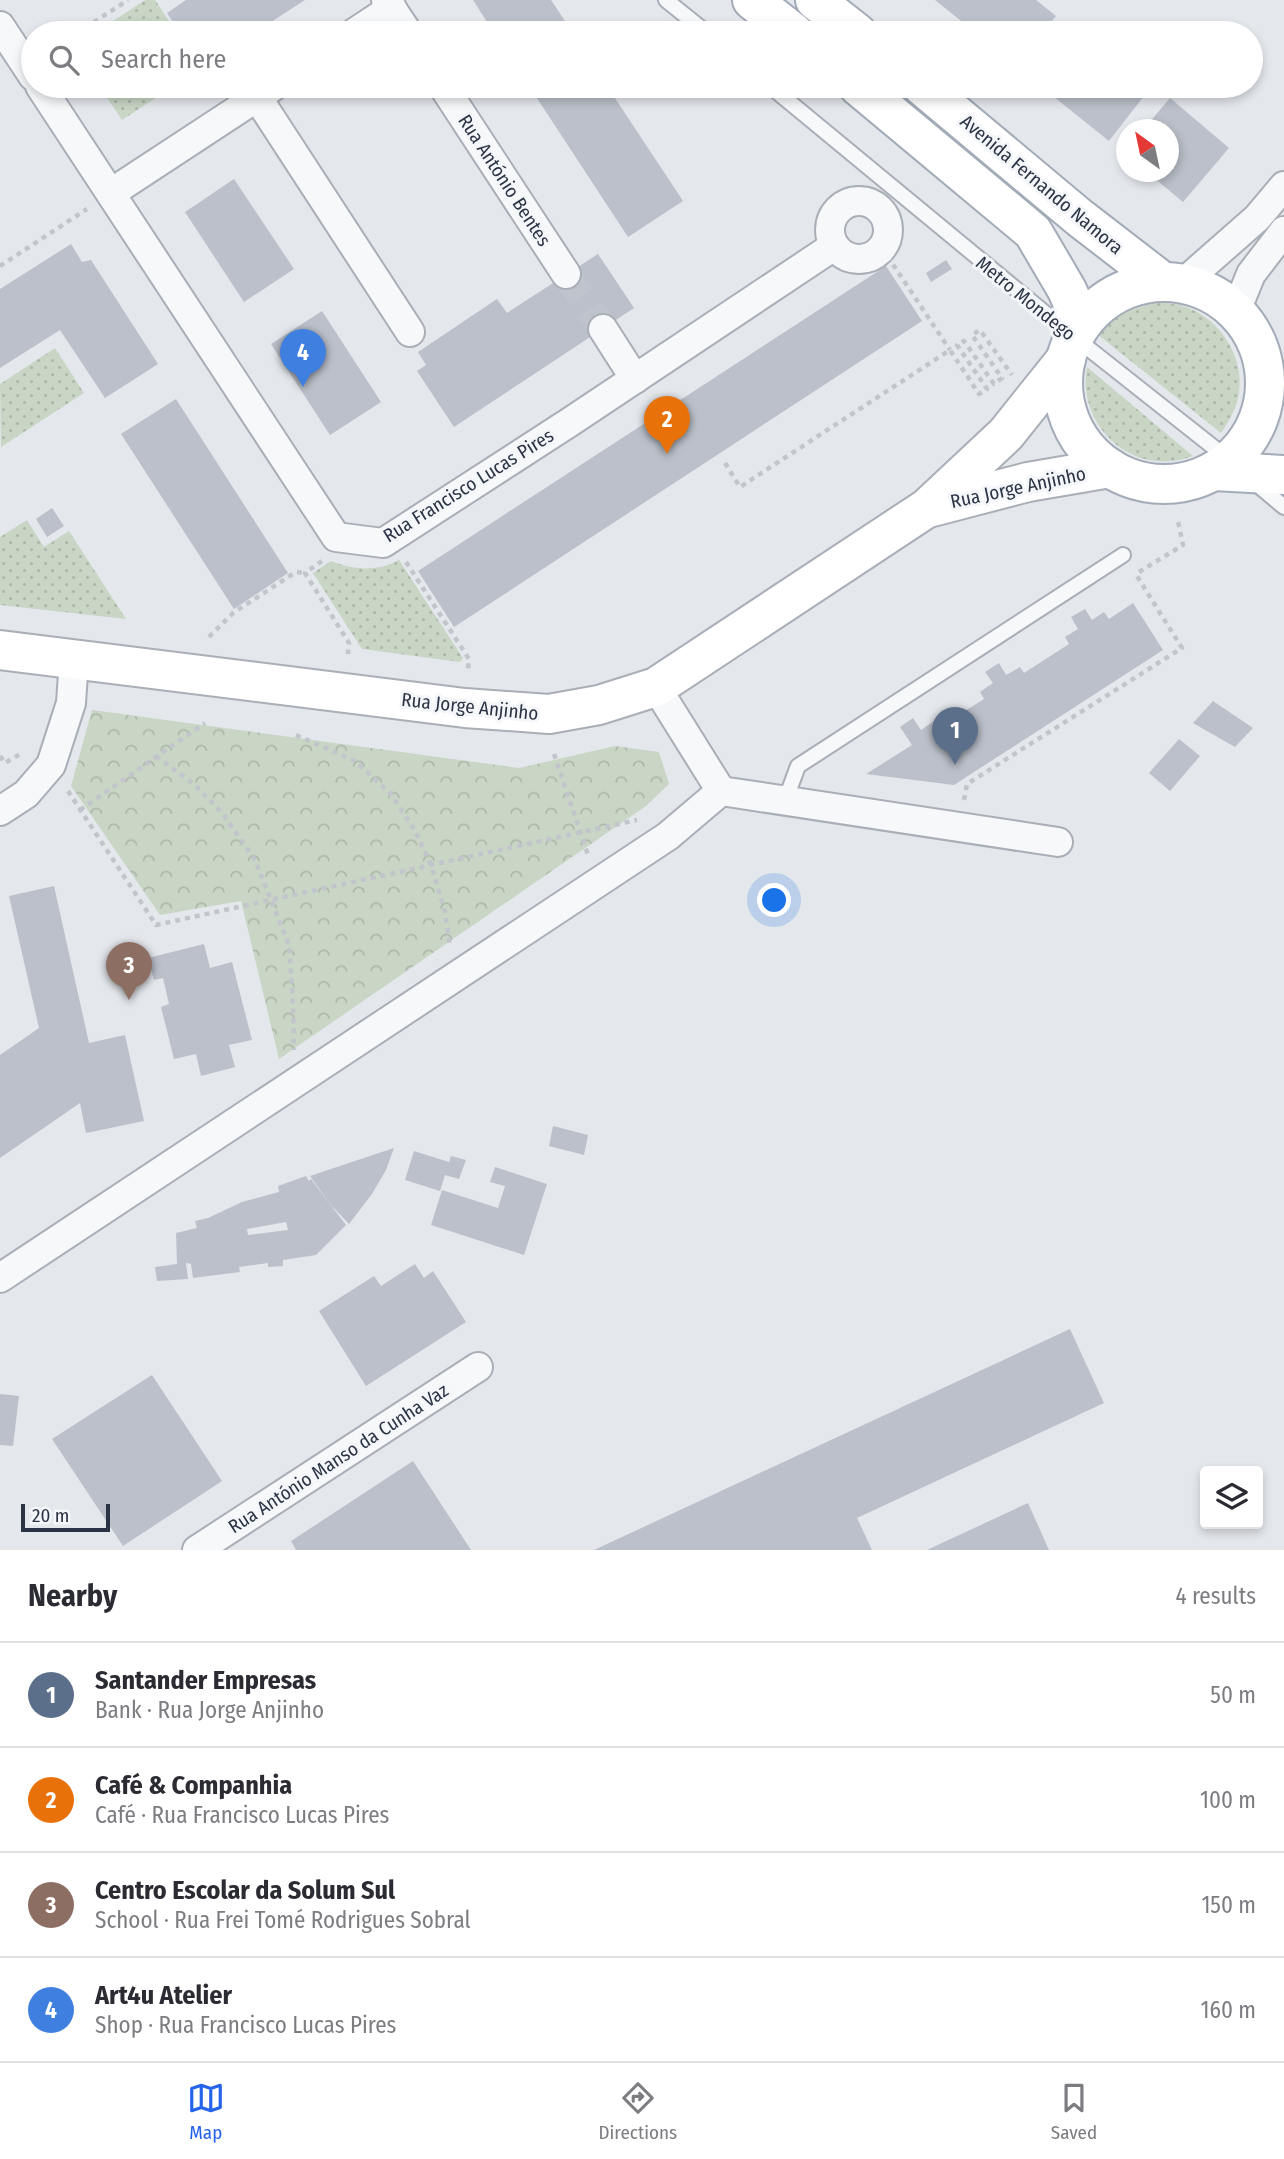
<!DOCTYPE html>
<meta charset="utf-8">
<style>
body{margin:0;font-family:"Fira Sans Condensed",sans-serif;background:#f2f2f3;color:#2b2b33}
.controls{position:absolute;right:21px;bottom:21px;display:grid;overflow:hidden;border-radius:7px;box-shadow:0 4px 10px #0003}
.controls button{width:63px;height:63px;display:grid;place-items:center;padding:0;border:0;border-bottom:2px solid #e1e1e2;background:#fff;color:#2b2b33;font:35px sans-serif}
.compass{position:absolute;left:1116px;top:119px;width:63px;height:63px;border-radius:50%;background:#fff;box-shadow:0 4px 10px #0003;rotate:327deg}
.scale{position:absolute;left:21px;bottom:18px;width:89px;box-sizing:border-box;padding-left:7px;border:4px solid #2b3445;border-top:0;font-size:19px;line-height:24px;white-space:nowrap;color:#2b3445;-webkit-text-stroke:5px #f4f6f9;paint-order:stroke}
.you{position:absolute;left:775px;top:901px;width:24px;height:24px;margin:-18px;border:5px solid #fff;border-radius:50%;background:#1a73e8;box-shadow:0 0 0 10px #1a73e833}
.badge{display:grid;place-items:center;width:46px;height:46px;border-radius:50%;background:#2563eb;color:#fff;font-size:23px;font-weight:700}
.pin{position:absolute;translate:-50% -58px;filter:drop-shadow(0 2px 4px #0008)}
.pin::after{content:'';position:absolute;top:37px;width:24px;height:21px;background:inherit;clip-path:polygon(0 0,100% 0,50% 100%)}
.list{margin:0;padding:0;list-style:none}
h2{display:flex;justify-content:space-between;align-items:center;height:91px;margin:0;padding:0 28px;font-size:30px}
h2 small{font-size:23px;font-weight:400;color:#7c7c81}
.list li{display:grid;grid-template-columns:46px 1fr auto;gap:21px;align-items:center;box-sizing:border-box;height:105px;padding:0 28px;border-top:2px solid #e1e1e2}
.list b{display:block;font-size:26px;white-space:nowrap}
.list p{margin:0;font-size:23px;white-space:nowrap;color:#7c7c81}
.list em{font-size:23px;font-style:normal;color:#7c7c81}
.icon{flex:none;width:38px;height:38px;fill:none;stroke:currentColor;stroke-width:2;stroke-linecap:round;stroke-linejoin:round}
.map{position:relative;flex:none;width:1284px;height:1550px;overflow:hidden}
.search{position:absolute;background:#fff;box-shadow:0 4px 10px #0003;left:21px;right:21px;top:21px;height:77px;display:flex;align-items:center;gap:18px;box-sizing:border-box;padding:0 24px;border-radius:38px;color:#7c7c81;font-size:26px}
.sheet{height:511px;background:#fff}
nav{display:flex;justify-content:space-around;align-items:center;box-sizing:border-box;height:98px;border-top:2px solid #e1e1e2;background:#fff;font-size:19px;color:#7c7c81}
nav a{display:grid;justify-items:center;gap:4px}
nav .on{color:#2563eb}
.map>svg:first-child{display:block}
</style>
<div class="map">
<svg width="1284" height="1550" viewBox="0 0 1284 1550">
<defs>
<pattern id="grass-dots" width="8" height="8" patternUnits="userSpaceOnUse" patternTransform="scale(1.75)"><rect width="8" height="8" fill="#c9d6c5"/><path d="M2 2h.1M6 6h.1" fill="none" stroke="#adb8ab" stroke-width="1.8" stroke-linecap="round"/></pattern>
<pattern id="park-crowns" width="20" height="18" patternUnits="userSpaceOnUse" patternTransform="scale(1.75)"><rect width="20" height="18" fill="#c9d6c5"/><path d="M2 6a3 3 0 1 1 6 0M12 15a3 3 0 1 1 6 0" fill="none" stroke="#adb8ab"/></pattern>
</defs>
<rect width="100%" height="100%" fill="#e4e7ec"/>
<g fill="url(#grass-dots)">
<polygon points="145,0 155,0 177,33 95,33"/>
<polygon points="99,86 174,86 122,120"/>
<path d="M1157 303C1164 303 1172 303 1179 305 1217 314 1245 355 1239 393 1237 408 1229 421 1221 433L1097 334C1119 313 1128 309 1157 303Z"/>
<polygon points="55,348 84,393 1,447 0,384"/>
<path d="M1087 367 1193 456C1186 458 1179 461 1172 461 1128 466 1090 431 1086 389 1085 382 1086 374 1087 367Z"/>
<polygon points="27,520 44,547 69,531 126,619 0,605 0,537"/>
<path d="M399 560 463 658 460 662 362 649 313 573 331 561C353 570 377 572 399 560Z"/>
</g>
<polygon fill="url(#park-crowns)" points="92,710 519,768 615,746 659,752 669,784 646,806 279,1059 241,901 160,915 71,786"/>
<g fill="#bbc0ca" fill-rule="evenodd">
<polygon points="186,0 305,0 254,33 180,33 167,13"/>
<polygon points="473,0 551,0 573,33 494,33"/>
<polygon points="935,0 1036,0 1056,16 1042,33 976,33"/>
<polygon points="529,86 607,86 683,201 628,237"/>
<polygon points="1055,86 1150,86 1151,87 1109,141 1049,93"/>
<polygon points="1170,98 1229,148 1183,202 1147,172 1168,172 1168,130 1143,130"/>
<polygon points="234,179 294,269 244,302 185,212"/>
<polygon points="71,244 82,262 91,260 158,364 105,398 60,330 0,368 0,289"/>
<polygon points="598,254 634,308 454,427 417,371 426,365 418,352 497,299 507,313"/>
<polygon points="946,260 952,269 931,282 926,273"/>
<polygon points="886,266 922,321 454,627 418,571"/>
<polygon points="322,311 381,402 330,435 271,344"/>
<polygon points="176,399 288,573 234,609 121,434"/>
<polygon points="52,508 64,526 47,537 36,519"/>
<polygon points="1133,603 1163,650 954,785 866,774 912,745 900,727 913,718 921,730 934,721 938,728 984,699 980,692 993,683 985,672 999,663 1006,675 1020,667 1024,673 1069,644 1065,637 1078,629 1071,617 1085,609 1092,620 1104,612 1109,619"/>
<polygon points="1213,701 1253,728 1235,747 1193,723"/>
<polygon points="1179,739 1200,756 1170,791 1149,773"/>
<polygon points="54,886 89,1043 125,1035 144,1121 86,1133 80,1103 0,1158 0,1055 39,1028 9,896"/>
<polygon points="204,944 210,968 232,962 252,1040 229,1045 235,1067 201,1076 196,1054 174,1059 161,1007 169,1004 163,978 154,980 148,958"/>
<polygon points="553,1126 588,1135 584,1155 549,1146"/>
<polygon points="394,1148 386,1170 372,1194 349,1224 330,1204 310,1176"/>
<polygon points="414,1151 449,1162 451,1156 466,1160 459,1179 445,1175 440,1191 405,1180"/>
<polygon points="495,1167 547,1184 524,1255 431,1225 442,1190 498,1208 505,1186 490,1182"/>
<path d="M306 1176 309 1181 311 1179 346 1225 316 1255 283 1260V1266L268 1267V1263L239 1267 240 1272 193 1278 191 1264 186 1263 188 1279 157 1281 155 1267 177 1264 176 1233 197 1228 195 1221 208 1218 242 1202 279 1192 278 1186ZM286 1222 288 1230 248 1235 247 1229Z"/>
<polygon points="415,1264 424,1278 433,1271 466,1322 366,1386 319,1311 374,1276 381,1286"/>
<polygon points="1070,1329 1104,1403 857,1518 872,1550 594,1550"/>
<polygon points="152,1375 222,1481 123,1546 52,1439"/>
<polygon points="0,1394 19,1396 13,1446 0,1445"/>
<polygon points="413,1461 471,1550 296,1550 291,1541"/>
<polygon points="1028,1503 1049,1550 927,1550"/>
</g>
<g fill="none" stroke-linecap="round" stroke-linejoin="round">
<polyline stroke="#bfc3cb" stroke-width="28" stroke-dasharray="28 14" stroke-linecap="butt" points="566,274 603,329"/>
<defs>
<g id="lane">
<polyline points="666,0 707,33"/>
<polyline points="770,86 1074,337 1236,465"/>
<polyline points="1253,481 1284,507"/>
<polyline points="785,801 798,766 1123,555"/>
</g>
<g id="street">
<polyline points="386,0 408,33"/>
<polyline points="0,26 33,76"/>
<polyline points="354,33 392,8"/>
<polyline points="40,86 336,537 383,543 570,422 834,246"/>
<polyline points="443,86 566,274"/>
<polyline points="257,97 410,332"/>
<polyline points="111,193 274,86"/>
<circle cx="859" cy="230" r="29"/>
<polyline points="1183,283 1257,218 1284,186"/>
<polyline points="1236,311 1251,274 1284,231"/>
<polyline points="603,329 635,379"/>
<polyline points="656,687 721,791 1058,842"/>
<polyline points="0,811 26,794 51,765 71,703 74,659"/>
<polyline points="0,1278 668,836 721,791"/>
<polyline points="197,1550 478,1367"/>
</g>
<g id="secondary">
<polyline points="932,507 1028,482 1110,468"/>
<polyline points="0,650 465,708 549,714 599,705 656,687 927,508 1006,434 1066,359"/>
</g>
<g id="primary">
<polyline points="752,0 794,33"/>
<polyline points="815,0 857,33"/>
<polyline points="858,86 1033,232 1067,290 1082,324"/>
<polyline points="922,86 1080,218 1163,282"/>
<circle cx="1164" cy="383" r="101"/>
<polyline points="1214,471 1284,475"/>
</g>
</defs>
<use href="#lane" stroke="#a9aeb7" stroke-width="18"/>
<use href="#street" stroke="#a9aeb7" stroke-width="32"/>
<use href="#secondary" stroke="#a9aeb7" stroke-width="42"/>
<use href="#primary" stroke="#a3abb8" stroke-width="42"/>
<g stroke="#c2c5cb" stroke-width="4.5" stroke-dasharray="5 5" stroke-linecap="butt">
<polyline points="77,33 128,0"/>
<polyline points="882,248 950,350"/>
<polyline points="0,266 87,209"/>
<polyline points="725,463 740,487 950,350 979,394 987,389 957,345 964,341 994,384 1002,378 972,335 980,330 1012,375"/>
<polyline points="322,561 305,573 349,643 348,654"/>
<polyline points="406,562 469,659 468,669"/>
<polyline points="1139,572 1183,545 1178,521"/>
<polyline points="209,637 233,613 296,572 305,573"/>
<polyline points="296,735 355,761 390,793 414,829 431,865 445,912 450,946"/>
<polyline points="554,754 588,855"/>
<polyline points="0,756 5,763 20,754"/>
<polyline points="156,756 195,785 223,814 255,860 289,945 293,1003 294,1050"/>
<polyline points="68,791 156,925 637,820"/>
<polyline points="964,800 967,784 1182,648 1135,573"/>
<polyline points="80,810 205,723"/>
</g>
<use href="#lane" stroke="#f7f8fa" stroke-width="14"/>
<use href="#street" stroke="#f7f8fa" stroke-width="28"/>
<use href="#secondary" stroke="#fff" stroke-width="38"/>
<use href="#primary" stroke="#fff" stroke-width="38"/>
</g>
<g text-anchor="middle" stroke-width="6" stroke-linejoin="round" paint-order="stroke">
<g font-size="19" fill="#2b3445" stroke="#f4f6f9">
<text transform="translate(505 180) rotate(57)" y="7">Rua António Bentes</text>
<text transform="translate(1042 184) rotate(40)" y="7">Avenida Fernando Namora</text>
<text transform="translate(1026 298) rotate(39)" y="7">Metro Mondego</text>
<text transform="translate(468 485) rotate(-32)" y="7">Rua Francisco Lucas Pires</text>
<text transform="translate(1018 487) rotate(-12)" y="7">Rua Jorge Anjinho</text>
<text transform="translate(470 706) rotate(6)" y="7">Rua Jorge Anjinho</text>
<text transform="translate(338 1458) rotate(-33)" y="7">Rua António Manso da Cunha Vaz</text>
</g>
</g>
</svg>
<div class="controls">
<button><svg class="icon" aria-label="layers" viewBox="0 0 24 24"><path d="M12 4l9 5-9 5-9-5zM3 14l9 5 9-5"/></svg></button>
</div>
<svg class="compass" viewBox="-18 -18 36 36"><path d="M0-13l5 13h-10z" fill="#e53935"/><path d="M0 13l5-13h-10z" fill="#7c7c81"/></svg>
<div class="scale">20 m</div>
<div class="you"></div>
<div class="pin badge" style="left:955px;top:765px;background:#5c6f8a">1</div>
<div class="pin badge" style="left:667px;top:454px;background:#e8710a">2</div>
<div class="pin badge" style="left:129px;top:1000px;background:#8d6e63">3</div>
<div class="pin badge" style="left:303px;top:387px;background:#3f7fe0">4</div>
<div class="search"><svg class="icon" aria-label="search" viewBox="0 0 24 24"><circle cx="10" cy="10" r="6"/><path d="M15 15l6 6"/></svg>Search here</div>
</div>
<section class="sheet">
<h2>Nearby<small>4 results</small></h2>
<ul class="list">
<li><span class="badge" style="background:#5c6f8a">1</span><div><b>Santander Empresas</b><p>Bank · Rua Jorge Anjinho</p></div><em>50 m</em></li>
<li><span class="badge" style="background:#e8710a">2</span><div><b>Café &amp; Companhia</b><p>Café · Rua Francisco Lucas Pires</p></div><em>100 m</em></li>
<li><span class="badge" style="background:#8d6e63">3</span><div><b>Centro Escolar da Solum Sul</b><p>School · Rua Frei Tomé Rodrigues Sobral</p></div><em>150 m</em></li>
<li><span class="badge" style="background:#3f7fe0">4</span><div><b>Art4u Atelier</b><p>Shop · Rua Francisco Lucas Pires</p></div><em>160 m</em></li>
</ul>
</section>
<nav>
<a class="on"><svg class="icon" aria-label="map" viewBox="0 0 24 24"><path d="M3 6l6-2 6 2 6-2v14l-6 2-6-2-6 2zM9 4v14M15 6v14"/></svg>Map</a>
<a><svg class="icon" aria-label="directions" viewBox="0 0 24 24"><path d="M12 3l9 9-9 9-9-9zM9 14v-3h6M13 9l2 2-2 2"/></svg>Directions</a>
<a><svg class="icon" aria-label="saved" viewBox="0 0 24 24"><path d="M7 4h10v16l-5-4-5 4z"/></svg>Saved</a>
</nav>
